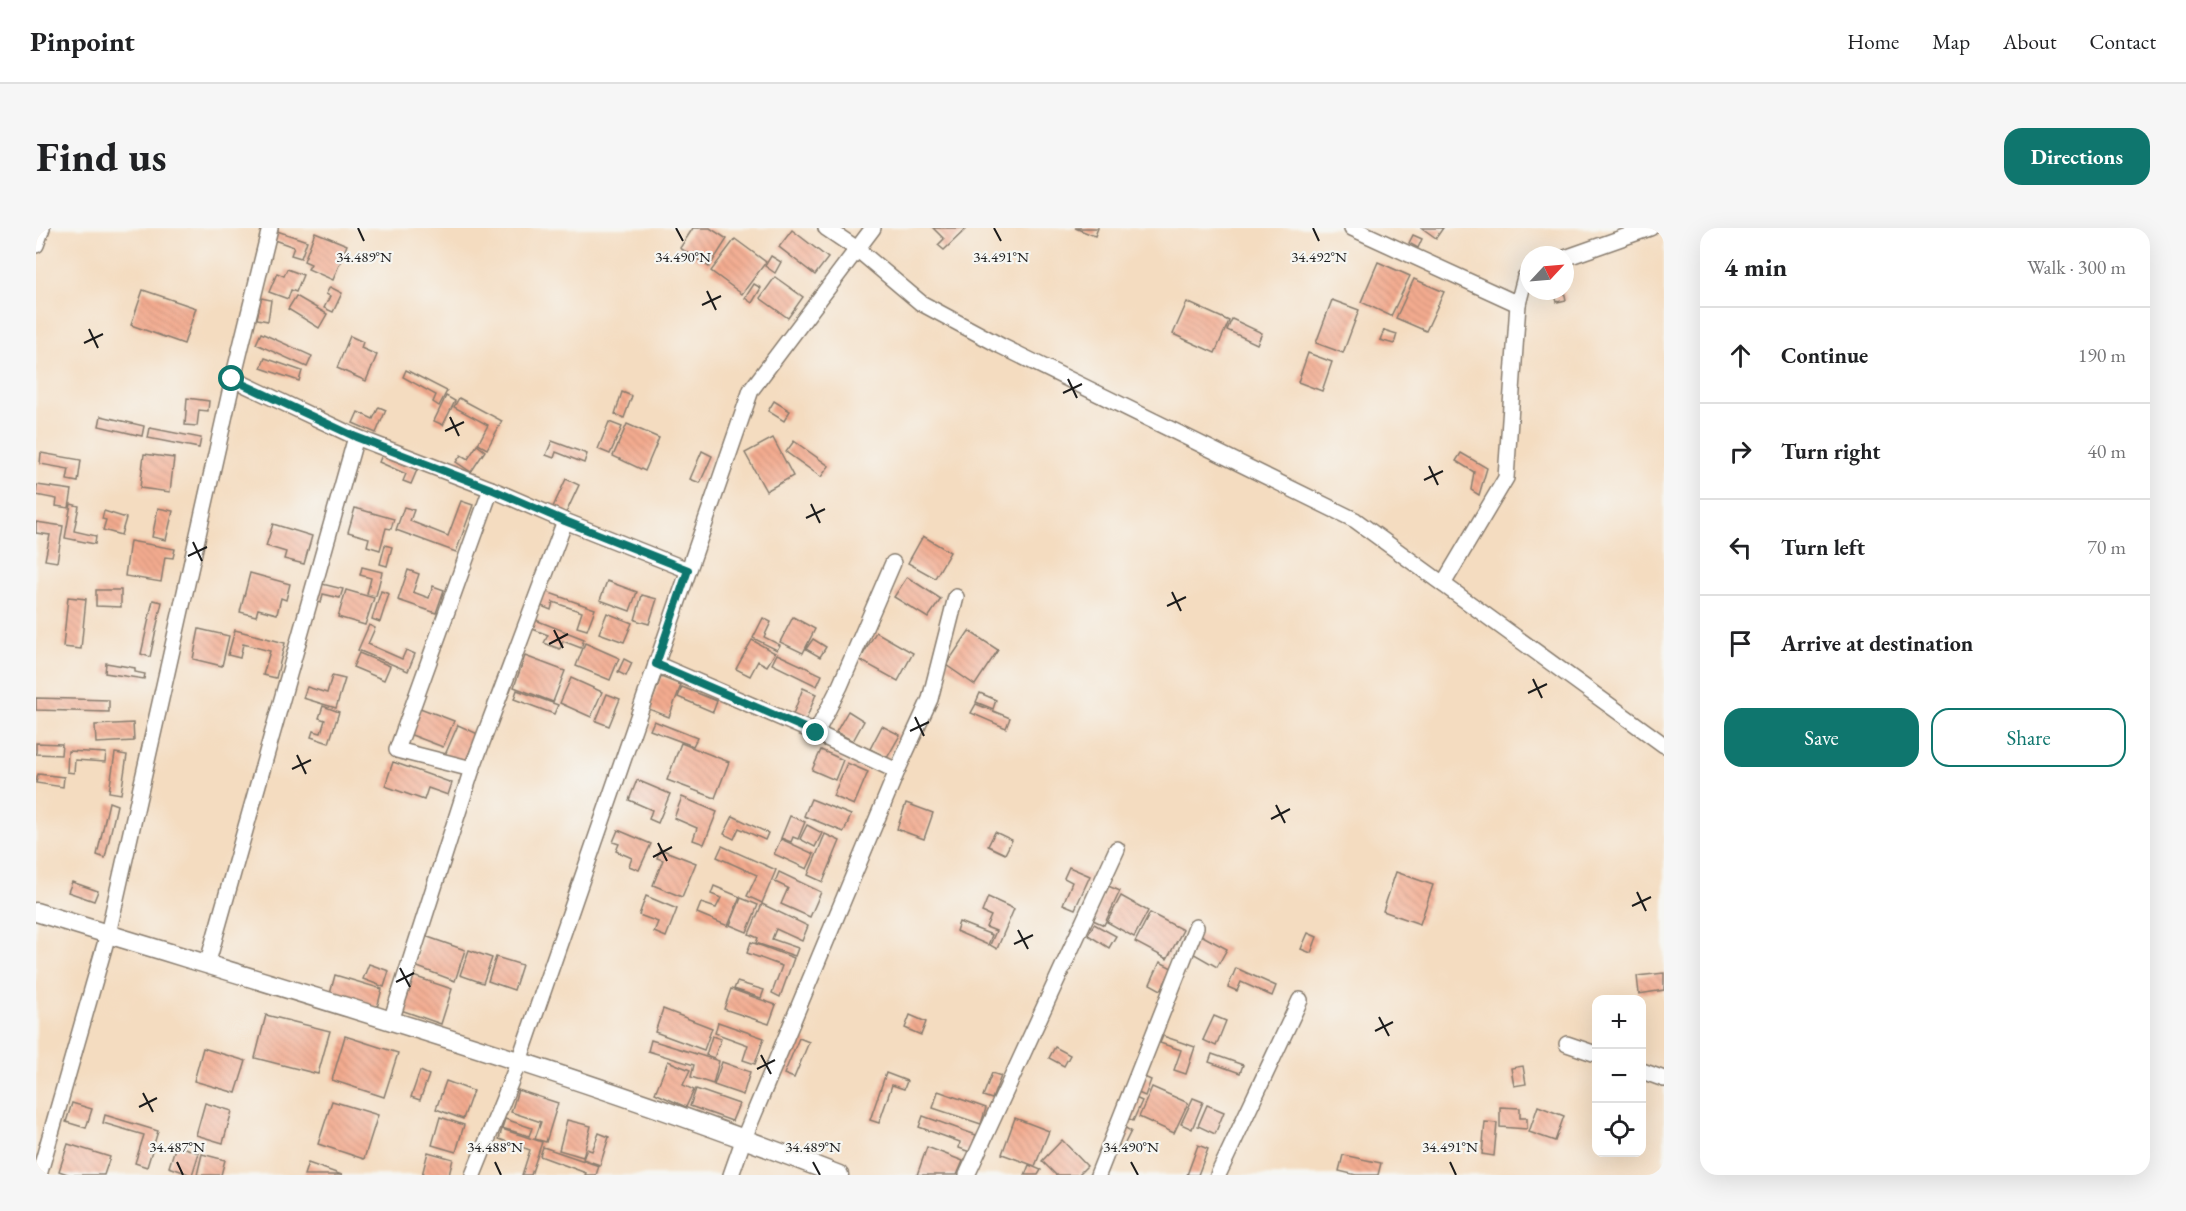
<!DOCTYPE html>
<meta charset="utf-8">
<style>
body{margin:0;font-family:"EB Garamond",serif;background:#f6f6f6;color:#202124}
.controls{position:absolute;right:18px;bottom:18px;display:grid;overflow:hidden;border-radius:12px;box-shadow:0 6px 24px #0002}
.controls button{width:54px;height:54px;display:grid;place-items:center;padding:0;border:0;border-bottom:2px solid #e0e0e0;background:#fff;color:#202124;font:30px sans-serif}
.compass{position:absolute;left:1484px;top:18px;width:54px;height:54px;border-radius:50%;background:#fff;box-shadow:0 6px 24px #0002;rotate:64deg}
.stop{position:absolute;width:18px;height:18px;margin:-14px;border:4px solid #0f766e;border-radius:50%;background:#fff}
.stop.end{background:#0f766e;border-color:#fff;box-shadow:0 2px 6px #0008}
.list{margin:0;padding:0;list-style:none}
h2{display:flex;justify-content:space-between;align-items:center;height:78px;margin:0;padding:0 24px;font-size:26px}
h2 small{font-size:20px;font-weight:400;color:#757577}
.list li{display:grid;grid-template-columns:39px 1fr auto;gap:18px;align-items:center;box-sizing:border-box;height:96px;padding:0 24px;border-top:2px solid #e0e0e0}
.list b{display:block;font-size:22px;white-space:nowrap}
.list em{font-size:20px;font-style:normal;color:#757577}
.actions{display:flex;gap:12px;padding:18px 24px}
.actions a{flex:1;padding:14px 0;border:2px solid #0f766e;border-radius:18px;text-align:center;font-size:21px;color:#0f766e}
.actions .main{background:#0f766e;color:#fff}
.icon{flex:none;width:33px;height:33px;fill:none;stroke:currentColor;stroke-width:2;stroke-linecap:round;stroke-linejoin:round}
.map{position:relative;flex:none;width:1628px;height:947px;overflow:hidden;border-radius:18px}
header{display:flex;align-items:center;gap:36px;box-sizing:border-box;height:84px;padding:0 30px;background:#fff;border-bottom:2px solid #e0e0e0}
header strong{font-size:28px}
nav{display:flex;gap:33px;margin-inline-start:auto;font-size:21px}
.intro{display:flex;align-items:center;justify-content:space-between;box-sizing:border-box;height:144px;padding:0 36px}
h1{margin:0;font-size:42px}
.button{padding:15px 27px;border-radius:18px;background:#0f766e;color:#fff;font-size:21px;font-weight:700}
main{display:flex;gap:36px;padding:0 36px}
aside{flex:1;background:#fff;border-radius:18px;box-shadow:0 6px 24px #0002}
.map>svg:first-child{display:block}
</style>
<header>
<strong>Pinpoint</strong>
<nav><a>Home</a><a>Map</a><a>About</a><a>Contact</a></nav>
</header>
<div class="intro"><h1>Find us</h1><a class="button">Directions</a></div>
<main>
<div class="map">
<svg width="1628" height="947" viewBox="0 0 1628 947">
<defs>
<pattern id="building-back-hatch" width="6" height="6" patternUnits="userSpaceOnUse" patternTransform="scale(1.5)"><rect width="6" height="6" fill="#f3ab8f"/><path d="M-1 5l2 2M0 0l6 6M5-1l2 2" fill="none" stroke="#d0937b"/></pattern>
</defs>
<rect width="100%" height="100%" fill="#f6f6f2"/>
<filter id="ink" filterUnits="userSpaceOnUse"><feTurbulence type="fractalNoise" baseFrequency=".0167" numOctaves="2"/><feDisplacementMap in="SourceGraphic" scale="12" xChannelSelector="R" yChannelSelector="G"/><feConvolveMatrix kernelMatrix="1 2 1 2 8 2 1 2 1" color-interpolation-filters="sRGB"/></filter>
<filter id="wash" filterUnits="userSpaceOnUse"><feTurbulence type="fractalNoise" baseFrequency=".008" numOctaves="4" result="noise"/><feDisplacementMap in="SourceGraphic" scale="24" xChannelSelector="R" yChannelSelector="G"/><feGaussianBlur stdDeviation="1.35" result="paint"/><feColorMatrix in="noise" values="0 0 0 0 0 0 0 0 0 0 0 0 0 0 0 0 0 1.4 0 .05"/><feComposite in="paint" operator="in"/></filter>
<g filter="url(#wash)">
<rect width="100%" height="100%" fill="#f4dcc0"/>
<g id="blocks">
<g fill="url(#building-back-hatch)">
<polygon points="657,0 674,0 691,11 673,39 644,20"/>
<polygon points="897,0 931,0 908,22 902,17 908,11"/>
<polygon points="1039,0 1062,0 1059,8"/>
<polygon points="1386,0 1407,0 1400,10"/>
<polygon points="756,2 792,30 779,47 743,19"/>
<polygon points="241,3 271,13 265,30 255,27 258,19 238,12"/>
<polygon points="279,4 311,17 297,52 272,41 275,36 268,33"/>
<polygon points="1377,7 1386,11 1382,20 1373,15"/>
<polygon points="699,11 730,34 706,66 675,43"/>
<polygon points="735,28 745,34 739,45 729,38"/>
<polygon points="1342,34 1374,48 1355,88 1325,74"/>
<polygon points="251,41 267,47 260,64 255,62 252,71 233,64 241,45 248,48"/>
<polygon points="739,49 767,69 752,90 724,70"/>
<polygon points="1378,51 1408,64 1390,103 1360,90"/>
<polygon points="718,56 725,60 716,75 709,70"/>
<polygon points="294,59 306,65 297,84 288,80 294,68 290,66"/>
<polygon points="107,62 160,80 148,116 95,97"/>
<polygon points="1518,63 1528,63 1530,72 1521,74"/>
<polygon points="260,68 291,86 283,100 252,81"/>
<polygon points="225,70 235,72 232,93 221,91"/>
<polygon points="1296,72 1323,82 1307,125 1280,115"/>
<polygon points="1151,74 1193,93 1179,125 1137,106"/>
<polygon points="1196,91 1226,105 1221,116 1191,102"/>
<polygon points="1348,102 1361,106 1358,116 1344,112"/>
<polygon points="225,105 276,128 271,139 220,116"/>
<polygon points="314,108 327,114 325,120 341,127 330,153 301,140"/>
<polygon points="1272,125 1296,134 1286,163 1262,154"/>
<polygon points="229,130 266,143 263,153 225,140"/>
<polygon points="370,142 411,163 403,178 397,174 400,167 367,149"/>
<polygon points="586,164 596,168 588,190 579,186"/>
<polygon points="410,168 419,173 407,197 398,193"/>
<polygon points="151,170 173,173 172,183 163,182 161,198 149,197"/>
<polygon points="423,170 466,193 451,221 442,216 452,197 418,179"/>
<polygon points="738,173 754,183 748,193 732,183"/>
<polygon points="343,179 350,182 340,205 317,195 322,184 337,191"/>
<polygon points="65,188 108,198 106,208 63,198"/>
<polygon points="573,194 586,199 574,226 562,221"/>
<polygon points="591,196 623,210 609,243 577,228"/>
<polygon points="114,200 165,210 163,220 112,210"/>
<polygon points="737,210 757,248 730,263 709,225"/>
<polygon points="516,213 551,226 548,235 520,224 518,230 510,227"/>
<polygon points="758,213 793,238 785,249 750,224"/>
<polygon points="441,217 449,223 435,244 420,234 425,227 432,231"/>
<polygon points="666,223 676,228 664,255 654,251"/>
<polygon points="5,225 45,232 42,254 31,252 33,241 4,236"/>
<polygon points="1425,225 1451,240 1443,267 1435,262 1438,244 1420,233"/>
<polygon points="108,226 138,230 134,264 104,260"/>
<polygon points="346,227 381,242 375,256 367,253 370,246 343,234"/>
<polygon points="530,251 543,257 530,285 517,279"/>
<polygon points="1,257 36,262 33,280 20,278 21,271 0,267"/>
<polygon points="425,273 437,277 420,324 360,302 368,279 378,282 374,293 412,308"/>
<polygon points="35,276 43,278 38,303 60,308 59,316 29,310"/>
<polygon points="122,280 137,283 130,312 116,309"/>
<polygon points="319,280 358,291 355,301 350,300 344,322 331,318 333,310 312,304"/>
<polygon points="68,283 90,290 85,307 67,302 70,292 66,291"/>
<polygon points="0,294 27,298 21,334 9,332 14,307 0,305"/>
<polygon points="237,296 276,308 268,336 248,331 250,324 230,318"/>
<polygon points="887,308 914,324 899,350 872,335"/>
<polygon points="94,313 139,321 137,330 129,329 125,354 89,348"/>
<polygon points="349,317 356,319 351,338 344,336"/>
<polygon points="326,339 346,344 340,368 331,366 335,350 324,347"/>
<polygon points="372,342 383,346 377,364 393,370 397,358 408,362 400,385 362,372"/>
<polygon points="214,345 254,356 250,372 245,370 241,386 222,381 220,388 204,384"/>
<polygon points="871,349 905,371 892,390 858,369"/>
<polygon points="571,353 601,364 594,383 564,372"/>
<polygon points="282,355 307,361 304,370 287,366 285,375 278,373"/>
<polygon points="60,362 85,362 85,379 60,378"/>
<polygon points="310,362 338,370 329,397 302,389"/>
<polygon points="345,363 353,366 344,394 336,391"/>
<polygon points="508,363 559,381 551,402 541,399 546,384 517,374 515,382 503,377"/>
<polygon points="606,367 621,371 613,396 599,392"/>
<polygon points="32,369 50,371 45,421 27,419"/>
<polygon points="117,372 126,374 114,429 105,426"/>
<polygon points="571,385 596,395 588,414 563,405"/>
<polygon points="757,389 779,401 767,425 744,414"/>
<polygon points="727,390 735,394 728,409 744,417 741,422 717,410"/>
<polygon points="497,391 548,411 545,420 527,413 524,421 508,415 512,407 494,400"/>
<polygon points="333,397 339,400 332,416 366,431 370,422 379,426 372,443 322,422"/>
<polygon points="163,401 193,408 186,438 157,431"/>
<polygon points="199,402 249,415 240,450 227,447 234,423 207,416 204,430 192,427"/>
<polygon points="933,403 962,422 939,457 910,437"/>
<polygon points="840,404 877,425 862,453 824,432"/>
<polygon points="777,411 790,419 784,429 770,421"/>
<polygon points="716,412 739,425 731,438 722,433 714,448 700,441"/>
<polygon points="549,415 583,430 574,452 540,438"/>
<polygon points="323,425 354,438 348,452 317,439"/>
<polygon points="741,426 786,447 781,458 736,436"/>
<polygon points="489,428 529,443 517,474 478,459"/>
<polygon points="588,431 596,435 590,448 582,444"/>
<polygon points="70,435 99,440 99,444 109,446 108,451 69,445"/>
<polygon points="296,448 309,451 300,480 267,470 271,459 291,465"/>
<polygon points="625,449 645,457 633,489 613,481"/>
<polygon points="535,450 566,464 555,489 524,475"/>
<polygon points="646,459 681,473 677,484 642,469"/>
<polygon points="767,460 780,466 769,495 756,489"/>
<polygon points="481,462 522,477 518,486 478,471"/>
<polygon points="944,465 960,472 957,481 940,474"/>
<polygon points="571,466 584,471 573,498 560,493"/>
<polygon points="0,470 73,472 73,484 0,482"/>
<polygon points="940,476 974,490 970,500 935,485"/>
<polygon points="287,478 303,484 293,515 275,509 277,503 285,505 289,492 283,490"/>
<polygon points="384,480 418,493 407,519 373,506"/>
<polygon points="812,483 828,493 817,513 800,504"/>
<polygon points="618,493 661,510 657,518 614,502"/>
<polygon points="97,495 98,513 60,515 59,497"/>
<polygon points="422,497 442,506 428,536 409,527"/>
<polygon points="846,498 864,507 851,530 834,521"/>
<polygon points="0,515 26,516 25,527 0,526"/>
<polygon points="645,515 693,534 679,570 631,552"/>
<polygon points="785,522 807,532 799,552 776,542"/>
<polygon points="32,523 70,525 69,534 39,532 38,545 31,544"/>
<polygon points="79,525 91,527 85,566 73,564"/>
<polygon points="357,534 416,555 412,567 392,560 388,572 349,558"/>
<polygon points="811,535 832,544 818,577 797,568"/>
<polygon points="2,546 28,549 27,559 0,555"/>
<polygon points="601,552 634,566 622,595 613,591 616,582 593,572"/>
<polygon points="646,569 681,584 668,616 657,612 661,600 638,590"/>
<polygon points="775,571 815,587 808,604 768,588"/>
<polygon points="73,574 81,577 69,630 61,627"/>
<polygon points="870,575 897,585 888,611 861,601"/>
<polygon points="697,588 732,605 729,612 703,600 698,611 688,606"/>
<polygon points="754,588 769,594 762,611 757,609 755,614 745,610"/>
<polygon points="771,597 786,605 779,619 764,611"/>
<polygon points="582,602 615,616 603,642 593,638 596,630 580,623 583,616 577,614"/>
<polygon points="959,604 976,612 969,626 952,618"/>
<polygon points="789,606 804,613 787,654 772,647"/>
<polygon points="745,611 778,626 771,641 738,626"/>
<polygon points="686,618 740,642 726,675 711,668 721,647 681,629"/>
<polygon points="624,621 660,635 646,669 617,657 627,632 621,630"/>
<polygon points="1033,639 1054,648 1039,681 1027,676 1036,654 1028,650"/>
<polygon points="743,644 785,664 774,689 745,676 752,660 739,654"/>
<polygon points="1360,644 1397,657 1384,696 1347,683"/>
<polygon points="36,654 62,663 58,673 32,664"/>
<polygon points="678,658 704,669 692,698 661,685 665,675 680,680 685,670 675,666"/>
<polygon points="1072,658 1084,663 1068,697 1057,692"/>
<polygon points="610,668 641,681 630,709 618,704 622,694 603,687"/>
<polygon points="1085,668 1112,683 1098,709 1071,694"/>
<polygon points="952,669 978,681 961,721 954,717 960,703 950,699 955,688 946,684"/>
<polygon points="705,670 722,677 711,704 694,697"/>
<polygon points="726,676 772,698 766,713 740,701 736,711 762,720 759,728 720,715 722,710 713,706"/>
<polygon points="1114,685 1147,702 1131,731 1099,714"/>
<polygon points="923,694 956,707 952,717 920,703"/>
<polygon points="1058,696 1080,708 1073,720 1052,707"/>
<polygon points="1272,705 1281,709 1275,725 1265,721"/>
<polygon points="1163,706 1191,721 1181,739 1153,723"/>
<polygon points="389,708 429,722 419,753 379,738"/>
<polygon points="715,714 758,730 744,769 736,765 746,738 711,725"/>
<polygon points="433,722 456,730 447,755 424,747"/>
<polygon points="460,729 486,737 478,762 452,753"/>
<polygon points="1124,734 1136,740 1125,762 1114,756"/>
<polygon points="333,736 353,743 348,759 327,751"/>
<polygon points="1200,740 1240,758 1236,768 1205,754 1201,763 1192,759"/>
<polygon points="1628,745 1628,762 1603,766 1601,748"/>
<polygon points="299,747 346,761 341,780 294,766"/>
<polygon points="374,747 416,761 405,796 362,781"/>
<polygon points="701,754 728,762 725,770 698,761"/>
<polygon points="695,761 740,777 733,796 688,781"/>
<polygon points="627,781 676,800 668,822 619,804"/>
<polygon points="230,787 294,803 282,846 219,830"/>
<polygon points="874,787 890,794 885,807 869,800"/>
<polygon points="1178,788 1190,793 1180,818 1167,812"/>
<polygon points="682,794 728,810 719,836 707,832 712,817 679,805"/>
<polygon points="309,808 362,825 348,869 296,852"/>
<polygon points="676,808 685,811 678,830 670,827"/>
<polygon points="1127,808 1159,819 1150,846 1138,842 1145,822 1124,815"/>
<polygon points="763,810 773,814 758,850 748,846"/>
<polygon points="615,812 683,833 677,856 655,849 658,837 612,823"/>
<polygon points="1019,819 1034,827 1028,838 1013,830"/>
<polygon points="167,820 210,833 200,865 158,853"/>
<polygon points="1176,826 1207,837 1204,845 1173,834"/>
<polygon points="632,833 654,842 647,857 658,862 650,879 619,865"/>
<polygon points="686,834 714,844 707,867 678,857"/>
<polygon points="1487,838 1490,856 1478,858 1475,840"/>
<polygon points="384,843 393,847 384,872 375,869"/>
<polygon points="850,845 871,853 868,861 856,857 843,895 834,892"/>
<polygon points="956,845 965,848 956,871 947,868"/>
<polygon points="1106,848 1115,852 1109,868 1100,864"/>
<polygon points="410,853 437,863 427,891 400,881"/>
<polygon points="1116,859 1152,875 1138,905 1103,889"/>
<polygon points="660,861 703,876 696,893 654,878"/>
<polygon points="482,862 522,875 510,914 499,911 505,894 475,884"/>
<polygon points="902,863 950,880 945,896 897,880"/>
<polygon points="1097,869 1106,873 1097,893 1088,888"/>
<polygon points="1157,870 1167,874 1156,901 1145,896"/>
<polygon points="296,873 342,887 328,931 282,916"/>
<polygon points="36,875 56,881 50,900 30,894"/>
<polygon points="169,875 196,883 187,915 160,907"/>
<polygon points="1171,877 1188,884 1179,906 1162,898"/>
<polygon points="1502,878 1528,888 1519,913 1493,904"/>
<polygon points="1464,879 1484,880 1484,890 1491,890 1491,901 1464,899"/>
<polygon points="69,887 122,903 111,939 99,935 108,907 67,895"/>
<polygon points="887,888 940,907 934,924 923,920 924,914 883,899"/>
<polygon points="404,889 428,897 420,924 396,917"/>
<polygon points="979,890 1013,903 999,938 966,926"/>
<polygon points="469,891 496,900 493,908 466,900"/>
<polygon points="531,892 555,898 547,929 523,922"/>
<polygon points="1449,894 1461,895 1458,928 1446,926"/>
<polygon points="1084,897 1095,903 1087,919 1076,914"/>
<polygon points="466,901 506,914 495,947 486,947 494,922 463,911"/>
<polygon points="563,905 573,909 564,937 547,931 551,921 556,923"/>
<polygon points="1026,912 1051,938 1042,947 1020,947 1006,933"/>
<polygon points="32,916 74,929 68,947 34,947 23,943"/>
<polygon points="140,917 163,925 156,947 133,939"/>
<polygon points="1162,917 1172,921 1162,947 1151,947"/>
<polygon points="507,919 563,938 560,947 549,947 550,945 504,928"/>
<polygon points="891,919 927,933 921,947 881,947"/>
<polygon points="392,924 417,931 413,947 386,947"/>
<polygon points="166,926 189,932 185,947 161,947"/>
<polygon points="1307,927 1345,935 1342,947 1320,947 1303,943"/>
<polygon points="272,935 306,947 268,947"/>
<polygon points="993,937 1005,942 1002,947 989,947"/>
</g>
</g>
</g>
<g filter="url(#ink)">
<use href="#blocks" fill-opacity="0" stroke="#887c6e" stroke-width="1.5"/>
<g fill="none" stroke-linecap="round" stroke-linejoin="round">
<defs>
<g id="minor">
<polyline points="790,0 821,21 885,75 965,118 1319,292 1628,517"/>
<polyline points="1316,0 1482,76"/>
<polyline points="0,17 6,0"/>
<polyline points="1529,30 1614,0"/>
<polyline points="197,151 320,209 455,261 529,293 652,342"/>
<polyline points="1407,356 1470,250 1482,76 1489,49 1493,46"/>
<polyline points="620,436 780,505 861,543"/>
<polyline points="780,505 804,458 857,335"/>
<polyline points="436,541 361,522 455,261"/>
<polyline points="171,737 320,209"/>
<polyline points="355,793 436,541 529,293"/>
<polyline points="1531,816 1560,826"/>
<polyline points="1606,843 1628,851"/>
<polyline points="3,947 72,706 197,151 234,0"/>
<polyline points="437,947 483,833 715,162 837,0"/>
<polyline points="695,947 708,910 861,543 894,471 920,369"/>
<polyline points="931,947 1081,621"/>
<polyline points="1062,947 1160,699"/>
<polyline points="1182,947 1264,772"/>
</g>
<path id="tertiary" d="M0 684C269 767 540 844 803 947"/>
</defs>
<use href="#minor" stroke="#887c6e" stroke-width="18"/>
<use href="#tertiary" stroke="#887c6e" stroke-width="21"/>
<use href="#minor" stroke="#fff" stroke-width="15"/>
<use href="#tertiary" stroke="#fff" stroke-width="18"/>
</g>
</g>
<g fill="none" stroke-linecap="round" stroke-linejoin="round" filter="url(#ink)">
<polyline stroke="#0f766e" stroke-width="8" points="196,151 320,209 455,261 529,293 652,342 620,436 780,505"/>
</g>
<path fill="none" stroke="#1c1c1c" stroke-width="2" d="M322 0 328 13M640 0 647 13M958 0 965 13M1277 0 1283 13M671 63 680 82M666 77 685 68M53 101 62 120M48 115 67 106M1032 151 1041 170M1027 165 1046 156M414 189 423 208M409 203 428 194M1393 238 1402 257M1388 252 1407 243M775 276 784 295M770 290 789 281M157 314 166 333M152 328 171 319M1136 364 1145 383M1131 378 1150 369M518 402 527 420M513 416 532 406M1497 451 1506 470M1492 465 1511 456M879 489 888 508M874 503 893 494M261 527 270 546M256 541 275 532M1240 577 1249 595M1235 591 1254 581M622 615 631 633M617 629 636 619M1601 664 1610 683M1596 678 1615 669M982 702 992 721M978 716 997 707M364 740 374 759M360 754 378 745M1343 789 1353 808M1339 803 1357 794M725 827 735 846M721 841 739 832M107 865 117 884M103 879 121 870M141 934 147 947M459 934 465 947M777 934 784 947M1095 934 1102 947M1414 934 1420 947"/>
<g font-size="15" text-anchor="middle" fill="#1c1c1c" stroke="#f6f6f2" stroke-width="4.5" stroke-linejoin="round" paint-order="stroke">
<text x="328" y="34">34.489°N</text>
<text x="647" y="34">34.490°N</text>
<text x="965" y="34">34.491°N</text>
<text x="1283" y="34">34.492°N</text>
<text x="141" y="924">34.487°N</text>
<text x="459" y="924">34.488°N</text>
<text x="777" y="924">34.489°N</text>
<text x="1095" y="924">34.490°N</text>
<text x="1414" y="924">34.491°N</text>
</g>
</svg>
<div class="controls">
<button>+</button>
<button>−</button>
<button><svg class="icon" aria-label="locate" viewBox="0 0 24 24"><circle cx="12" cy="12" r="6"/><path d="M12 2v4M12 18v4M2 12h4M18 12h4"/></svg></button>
</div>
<svg class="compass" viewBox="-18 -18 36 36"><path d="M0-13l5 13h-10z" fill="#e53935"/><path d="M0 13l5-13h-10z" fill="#757577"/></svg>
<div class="stop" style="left:196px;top:151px"></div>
<div class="stop end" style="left:780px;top:505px"></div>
</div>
<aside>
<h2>4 min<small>Walk · 300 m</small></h2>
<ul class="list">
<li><svg class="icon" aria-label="ahead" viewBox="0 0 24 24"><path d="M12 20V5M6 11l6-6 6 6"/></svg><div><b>Continue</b></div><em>190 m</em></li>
<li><svg class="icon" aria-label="right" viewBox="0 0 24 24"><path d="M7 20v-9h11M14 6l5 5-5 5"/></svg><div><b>Turn right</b></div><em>40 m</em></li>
<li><svg class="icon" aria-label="left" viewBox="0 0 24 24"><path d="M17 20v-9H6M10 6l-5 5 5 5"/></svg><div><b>Turn left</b></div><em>70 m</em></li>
<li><svg class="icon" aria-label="arrive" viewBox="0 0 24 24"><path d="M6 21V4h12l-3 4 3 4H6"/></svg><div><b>Arrive at destination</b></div></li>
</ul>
<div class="actions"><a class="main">Save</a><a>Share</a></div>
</aside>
</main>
